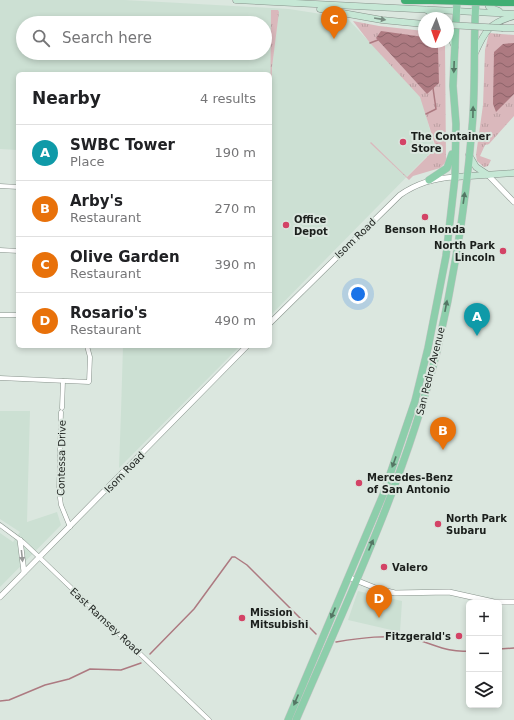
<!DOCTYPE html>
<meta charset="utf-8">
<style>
body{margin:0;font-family:"DejaVu Sans",sans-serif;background:#f6f6f6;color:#202124}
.controls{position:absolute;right:12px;bottom:12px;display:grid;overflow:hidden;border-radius:6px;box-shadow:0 2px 6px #0003}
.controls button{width:36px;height:36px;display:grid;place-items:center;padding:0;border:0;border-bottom:1px solid #e0e0e0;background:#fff;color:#202124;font:20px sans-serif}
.compass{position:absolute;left:418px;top:12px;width:36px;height:36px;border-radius:50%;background:#fff;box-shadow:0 2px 6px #0003;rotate:182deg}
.you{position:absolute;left:358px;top:294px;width:14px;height:14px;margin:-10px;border:3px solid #fff;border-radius:50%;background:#1a73e8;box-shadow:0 0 0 6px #1a73e833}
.badge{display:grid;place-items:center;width:26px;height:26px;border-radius:50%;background:#7c3aed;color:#fff;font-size:13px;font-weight:700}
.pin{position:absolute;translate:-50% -33px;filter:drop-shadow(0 1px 2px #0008)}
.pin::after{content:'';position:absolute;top:21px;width:14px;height:12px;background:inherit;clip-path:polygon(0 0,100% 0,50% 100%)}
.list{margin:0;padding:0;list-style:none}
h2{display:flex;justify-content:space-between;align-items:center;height:52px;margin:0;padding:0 16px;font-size:17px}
h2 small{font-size:13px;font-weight:400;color:#757577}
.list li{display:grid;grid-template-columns:26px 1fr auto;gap:12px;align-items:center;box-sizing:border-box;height:56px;padding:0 16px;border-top:1px solid #e0e0e0}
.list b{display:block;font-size:15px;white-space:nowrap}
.list p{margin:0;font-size:13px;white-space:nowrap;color:#757577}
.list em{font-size:13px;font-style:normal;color:#757577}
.icon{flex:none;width:22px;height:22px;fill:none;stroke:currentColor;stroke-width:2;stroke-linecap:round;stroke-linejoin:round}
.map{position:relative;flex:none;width:514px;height:720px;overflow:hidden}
.search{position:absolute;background:#fff;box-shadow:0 2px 6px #0003;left:16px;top:16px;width:256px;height:44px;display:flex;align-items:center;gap:10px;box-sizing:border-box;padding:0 14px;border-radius:22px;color:#757577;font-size:15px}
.panel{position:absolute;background:#fff;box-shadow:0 2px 6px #0003;left:16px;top:72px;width:256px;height:276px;border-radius:6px}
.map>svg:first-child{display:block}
</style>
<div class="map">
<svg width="514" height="720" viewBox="0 0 514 720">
<defs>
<pattern id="grass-tufts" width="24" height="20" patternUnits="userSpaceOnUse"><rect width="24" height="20" fill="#dab8bc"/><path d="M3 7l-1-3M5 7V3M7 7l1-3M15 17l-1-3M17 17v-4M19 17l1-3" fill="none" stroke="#ba9ea1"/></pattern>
<pattern id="water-waves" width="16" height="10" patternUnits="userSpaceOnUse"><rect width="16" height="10" fill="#ad7a81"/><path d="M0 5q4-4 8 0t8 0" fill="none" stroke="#8c6369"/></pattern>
</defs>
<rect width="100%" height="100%" fill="#dbe7df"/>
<g fill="#cce0d3" fill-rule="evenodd">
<path d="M0 0H124L180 3 289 9 347 18 421 97 435 148 270 316V74H18V150L0 149ZM23 23H265V53H23Z"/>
<polygon points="123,346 240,346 119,468 121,412"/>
<polygon points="0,411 30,411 27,522 57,512 61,525 0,587 0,533 13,542 20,532 0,519"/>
<polygon points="358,591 402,601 400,632 348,620"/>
</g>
<g fill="url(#grass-tufts)">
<polygon points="271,10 278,10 279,12 272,67 270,132"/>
<polygon points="353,21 379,26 424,31 424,42 445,43 446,162 440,168 413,176 409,180 370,143 371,142 407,177 436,148 420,97 370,43"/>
<polygon points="489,33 514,35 514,116 489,144 485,145 480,156 491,160 488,166 484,167 477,161 476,155 483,105 485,50"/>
</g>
<g fill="url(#water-waves)">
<polygon points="381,31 424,37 424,42 436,42 438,48 439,83 427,94 376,38"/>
<polygon points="514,43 514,94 496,112 493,104 494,52 503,44"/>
</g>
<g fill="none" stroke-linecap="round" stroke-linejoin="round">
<g stroke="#ad7a81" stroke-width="1.5">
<polyline points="370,43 378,40"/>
<polyline points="426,114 436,109 433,88"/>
<path d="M336 642C360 638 388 634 413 639 433 643 446 653 469 651"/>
<polyline points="499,649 514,648"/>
<polyline points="150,654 194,609 232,557 235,557 247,565 316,634"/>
<polyline points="0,701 9,700 45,685 69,679 90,669 121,670 141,663"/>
</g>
<defs>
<g id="minor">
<polyline points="0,186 18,187"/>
<polyline points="0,250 18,251"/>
<polyline points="0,315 18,315"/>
<polyline points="0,378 89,382 90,357 87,346"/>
<polyline points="62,408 63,381"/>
<polyline points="61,412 59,491 61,505 70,527"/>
<polyline points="0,525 23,542 39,557 209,720"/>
</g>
<g id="tertiary">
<polyline points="488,175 514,202"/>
<path d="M270 323 400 195C417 183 434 178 455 177"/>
<polyline points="20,540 24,572"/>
<polyline points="348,577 378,589 395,593 449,592 494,602 514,602"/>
<polyline points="0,597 247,346"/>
</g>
<g id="secondary">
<polyline points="236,0 514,14"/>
<polyline points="487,0 489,7 499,11"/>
<polyline points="320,9 382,20 424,24"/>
<polyline points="427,10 437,18"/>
<polyline points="503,28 514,28"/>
<polyline points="448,32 455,47"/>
<path d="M475 53C485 31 489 23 514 16"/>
<polyline points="469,155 476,167 488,175"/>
<polyline points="455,177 514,173"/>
</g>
<g id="primary">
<polyline points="429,180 447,168 452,154"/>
<polyline points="288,720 383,495 415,401 428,348 446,256 455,177 456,124 453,86 457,0"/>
<path d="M296 720C348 599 405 480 437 351 454 279 466 202 472 128 476 86 473 43 476 0"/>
</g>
<g id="motorway">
<polyline points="405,0 433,0"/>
<polyline points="502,2 514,2"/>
</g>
</defs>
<use href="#minor" stroke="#87928b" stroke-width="5"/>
<use href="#tertiary" stroke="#87928b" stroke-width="6"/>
<use href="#secondary" stroke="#87928b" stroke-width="7"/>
<use href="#primary" stroke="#c4c5c4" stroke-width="8"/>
<use href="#motorway" stroke="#c4c5c4" stroke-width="9"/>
<use href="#minor" stroke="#fff" stroke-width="4"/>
<use href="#tertiary" stroke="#fff" stroke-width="5"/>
<use href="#secondary" stroke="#c6e7d5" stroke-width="6"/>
<use href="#primary" stroke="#8dceab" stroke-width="7"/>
<use href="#motorway" stroke="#41ae73" stroke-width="8"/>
<defs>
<polyline id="secondary-bridge" points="448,25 503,28"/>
<polyline id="motorway-bridge" points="433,0 502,2"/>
</defs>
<use href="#secondary-bridge" stroke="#87928b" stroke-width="7" stroke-linecap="butt"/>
<use href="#motorway-bridge" stroke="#c4c5c4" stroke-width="9" stroke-linecap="butt"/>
<use href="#secondary-bridge" stroke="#c6e7d5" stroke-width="6"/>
<use href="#motorway-bridge" stroke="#41ae73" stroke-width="8"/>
</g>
<defs><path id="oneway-solid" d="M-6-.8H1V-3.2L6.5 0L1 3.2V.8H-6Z"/></defs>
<use fill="#798d82" href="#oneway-solid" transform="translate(380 19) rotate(9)"/>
<g fill="#547664">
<use href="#oneway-solid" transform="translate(454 67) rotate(92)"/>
<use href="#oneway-solid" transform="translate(473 112) rotate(-89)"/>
<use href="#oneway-solid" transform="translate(464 198) rotate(-82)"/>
<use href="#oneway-solid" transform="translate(446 306) rotate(-79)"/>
<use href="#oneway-solid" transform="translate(394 462) rotate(110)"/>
<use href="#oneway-solid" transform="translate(371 545) rotate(-67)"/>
<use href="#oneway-solid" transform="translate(333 613) rotate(113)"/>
<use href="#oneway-solid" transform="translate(296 700) rotate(113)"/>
</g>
<use fill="#989a99" href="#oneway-solid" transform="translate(22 556) rotate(84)"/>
<g fill="#d34366" stroke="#dbe7df" stroke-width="1.5">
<circle cx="403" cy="142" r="4"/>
<circle cx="425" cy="217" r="4"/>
<circle cx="286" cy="225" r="4"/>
<circle cx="503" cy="251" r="4"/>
<circle cx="359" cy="483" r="4"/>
<circle cx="438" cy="524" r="4"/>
<circle cx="384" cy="567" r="4"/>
<circle cx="242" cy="618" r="4"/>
<circle cx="459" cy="636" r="4"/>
</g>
<g text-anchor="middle" stroke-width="4" stroke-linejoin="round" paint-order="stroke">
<g font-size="10" font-weight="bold" fill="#1b1f1c" stroke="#dbe7df" text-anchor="start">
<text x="411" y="140">The Container<tspan x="411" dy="12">Store</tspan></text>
<text x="294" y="223">Office<tspan x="294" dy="12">Depot</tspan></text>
<text x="425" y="233" text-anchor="middle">Benson Honda</text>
<text x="495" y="249" text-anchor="end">North Park<tspan x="495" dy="12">Lincoln</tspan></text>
<text x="367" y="481">Mercedes-Benz<tspan x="367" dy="12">of San Antonio</tspan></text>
<text x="446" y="522">North Park<tspan x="446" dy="12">Subaru</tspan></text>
<text x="392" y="571">Valero</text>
<text x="250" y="616">Mission<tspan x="250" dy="12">Mitsubishi</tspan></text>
<text x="451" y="640" text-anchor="end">Fitzgerald's</text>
</g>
<g font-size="10" fill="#1b1f1c" stroke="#dbe7df">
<text transform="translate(355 238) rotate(-44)" y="4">Isom Road</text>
<text transform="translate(430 371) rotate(-76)" y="4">San Pedro Avenue</text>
<text transform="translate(61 458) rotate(-89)" y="4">Contessa Drive</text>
<text transform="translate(124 472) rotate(-46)" y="4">Isom Road</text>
<text transform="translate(106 621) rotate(43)" y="4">East Ramsey Road</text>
</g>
</g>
</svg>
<div class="controls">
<button>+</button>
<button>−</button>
<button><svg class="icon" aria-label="layers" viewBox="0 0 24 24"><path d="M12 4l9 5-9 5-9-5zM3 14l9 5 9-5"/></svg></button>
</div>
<svg class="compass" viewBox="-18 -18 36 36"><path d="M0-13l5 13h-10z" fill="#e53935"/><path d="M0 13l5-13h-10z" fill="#757577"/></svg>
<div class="you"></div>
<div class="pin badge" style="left:477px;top:336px;background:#0f9aa8">A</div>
<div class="pin badge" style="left:443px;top:450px;background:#e8710a">B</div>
<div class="pin badge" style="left:334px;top:39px;background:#e8710a">C</div>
<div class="pin badge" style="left:379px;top:618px;background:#e8710a">D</div>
<div class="search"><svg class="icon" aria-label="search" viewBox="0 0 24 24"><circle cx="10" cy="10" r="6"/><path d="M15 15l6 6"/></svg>Search here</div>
<section class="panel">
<h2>Nearby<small>4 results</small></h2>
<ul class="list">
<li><span class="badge" style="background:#0f9aa8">A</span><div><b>SWBC Tower</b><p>Place</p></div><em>190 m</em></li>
<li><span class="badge" style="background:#e8710a">B</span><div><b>Arby's</b><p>Restaurant</p></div><em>270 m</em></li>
<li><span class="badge" style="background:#e8710a">C</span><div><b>Olive Garden</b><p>Restaurant</p></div><em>390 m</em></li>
<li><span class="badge" style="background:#e8710a">D</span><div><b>Rosario's</b><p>Restaurant</p></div><em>490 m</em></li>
</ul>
</section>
</div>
